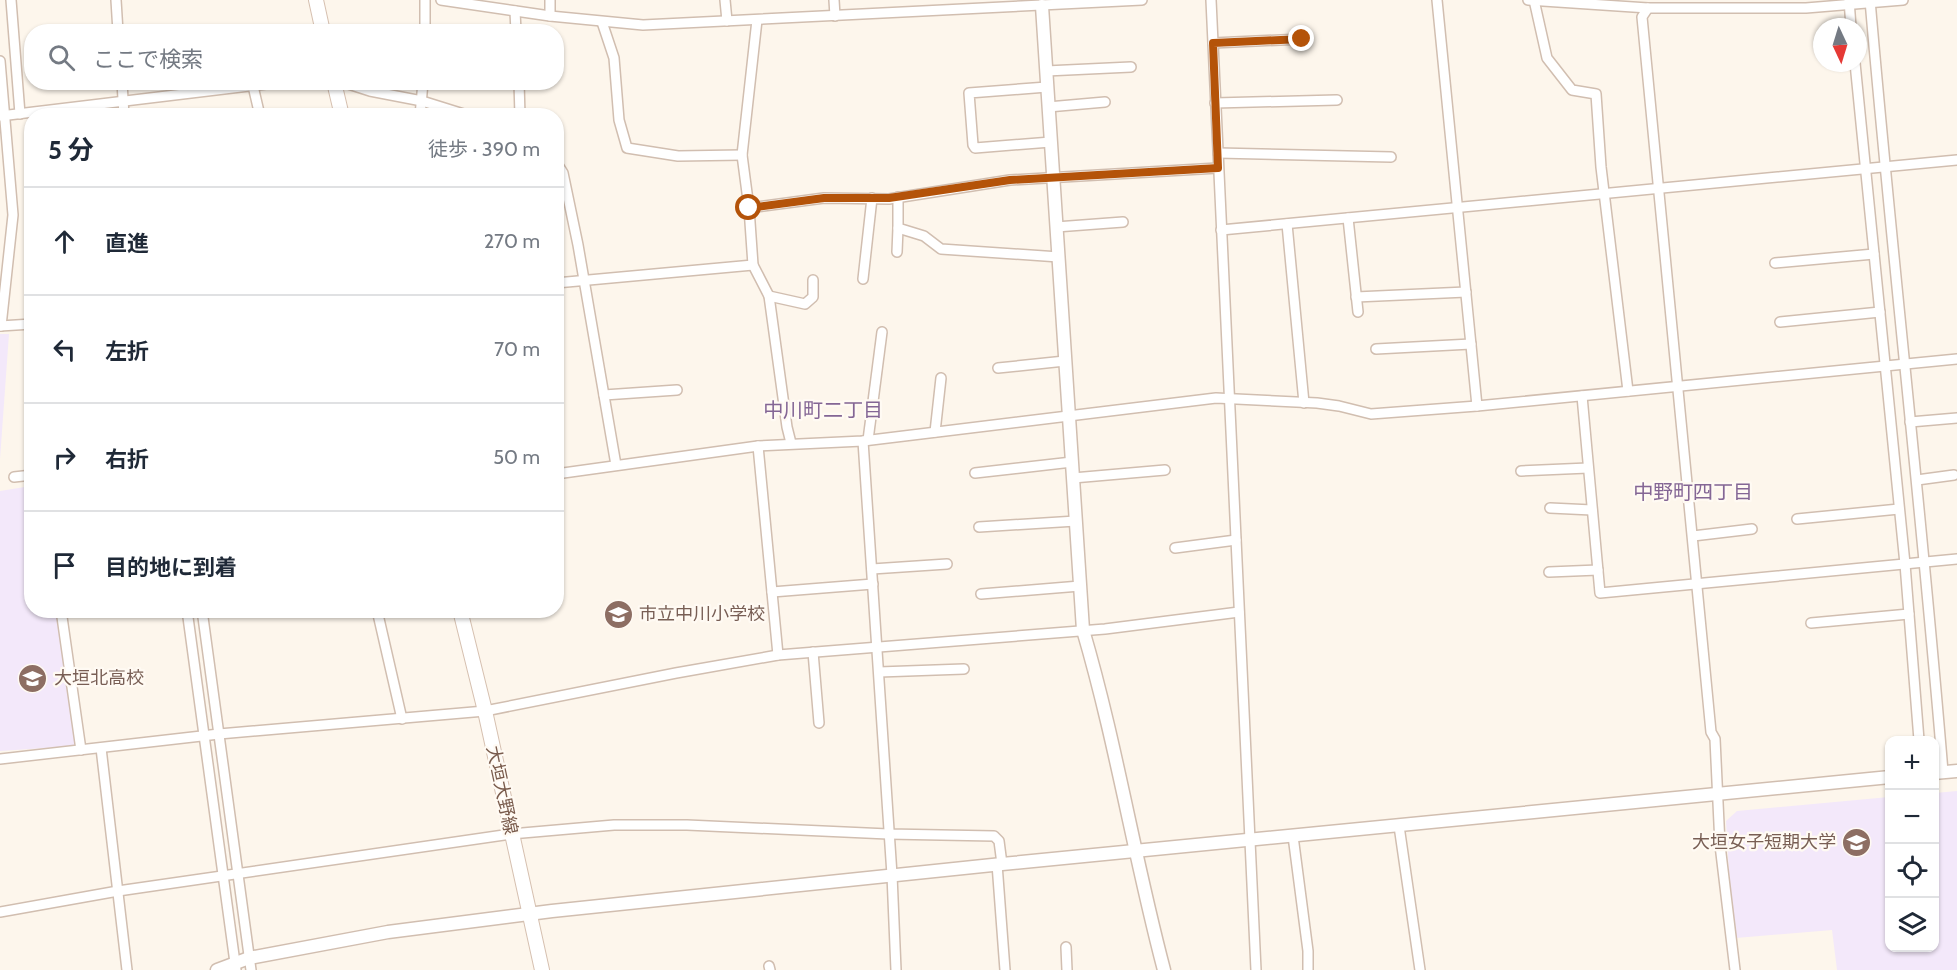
<!DOCTYPE html>
<html lang="ja">
<meta charset="utf-8">
<style>
body{margin:0;font-family:Cabin,"Noto Sans JP",sans-serif;background:#f6f6f7;color:#1f2937}
.controls{position:absolute;right:18px;bottom:18px;display:grid;overflow:hidden;border-radius:12px;box-shadow:0 2px 4px #0004}
.controls button{width:54px;height:54px;display:grid;place-items:center;padding:0;border:0;border-bottom:2px solid #e0e1e3;background:#fff;color:#1f2937;font:30px sans-serif}
.compass{position:absolute;left:1813px;top:18px;width:54px;height:54px;border-radius:50%;background:#fff;box-shadow:0 2px 4px #0004;rotate:176deg}
.stop{position:absolute;width:18px;height:18px;margin:-14px;border:4px solid #b45309;border-radius:50%;background:#fff}
.stop.end{background:#b45309;border-color:#fff;box-shadow:0 2px 6px #0008}
.list{margin:0;padding:0;list-style:none}
h2{display:flex;justify-content:space-between;align-items:center;height:78px;margin:0;padding:0 24px;font-size:26px}
h2 small{font-size:20px;font-weight:400;color:#747a83}
.list li{display:grid;grid-template-columns:39px 1fr auto;gap:18px;align-items:center;box-sizing:border-box;height:108px;padding:0 24px;border-top:2px solid #e0e1e3}
.list b{display:block;font-size:22px;white-space:nowrap}
.list em{font-size:20px;font-style:normal;color:#747a83}
.icon{flex:none;width:33px;height:33px;fill:none;stroke:currentColor;stroke-width:2;stroke-linecap:round;stroke-linejoin:round}
.map{position:relative;flex:none;width:1957px;height:970px;overflow:hidden}
.search{position:absolute;background:#fff;box-shadow:0 2px 4px #0004;left:24px;top:24px;width:540px;height:66px;display:flex;align-items:center;gap:15px;box-sizing:border-box;padding:0 21px;border-radius:24px;color:#747a83;font-size:22px}
.panel{position:absolute;background:#fff;box-shadow:0 2px 4px #0004;left:24px;top:108px;width:540px;height:510px;border-radius:24px}
.map>svg:first-child{display:block}
</style>
<div class="map">
<svg width="1957" height="970" viewBox="0 0 1957 970">
<rect width="100%" height="100%" fill="#fdf6ec"/>
<g fill="#f3e8fa">
<polygon points="0,334 9,334 0,459"/>
<polygon points="31,486 32,610 57,611 75,746 0,751 0,491"/>
<polygon points="1957,791 1957,970 1837,970 1832,930 1736,938 1730,890 1726,821 1737,811 1889,797 1890,948 1934,948 1935,793"/>
</g>
<g fill="none" stroke-linecap="round" stroke-linejoin="round">
<defs>
<g id="minor">
<polyline points="11,0 20,114"/>
<polyline points="116,0 118,32"/>
<polyline points="441,0 550,16 643,25 1142,0"/>
<polyline points="550,0 550,16"/>
<polyline points="725,0 727,21"/>
<polyline points="834,0 835,16"/>
<polyline points="1211,0 1256,970"/>
<polyline points="1437,0 1477,406"/>
<polyline points="1528,0 1648,8 1806,8 1903,0"/>
<polyline points="1534,0 1547,58 1572,90 1596,94 1601,167 1628,391"/>
<polyline points="1849,0 1851,27"/>
<path d="M1870 0C1892 258 1922 514 1943 772"/>
<polyline points="1648,8 1642,17 1711,732 1715,739 1720,845 1735,970"/>
<polyline points="515,11 516,32"/>
<polyline points="757,20 742,155 749,208 753,265 769,296 787,427 791,443"/>
<polyline points="602,22 614,58 619,120 627,148 678,156 742,155"/>
<polyline points="425,32 425,0"/>
<polyline points="1213,43 1302,39"/>
<polyline points="0,61 13,215 1,326"/>
<polyline points="1855,63 1905,564 1919,740"/>
<polyline points="1046,71 1131,67"/>
<polyline points="122,82 124,116"/>
<polyline points="342,82 370,91 422,101 470,116"/>
<polyline points="519,82 520,116"/>
<polyline points="253,86 260,116"/>
<polyline points="1047,87 969,93 973,145 975,148 1051,142"/>
<polyline points="1215,103 1337,100"/>
<polyline points="1048,107 1105,102"/>
<polyline points="0,116 283,82"/>
<polyline points="420,116 423,82"/>
<polyline points="1218,153 1391,157"/>
<polyline points="556,162 563,173 578,245 616,465"/>
<polyline points="898,197 898,228 924,236 941,249 1059,257"/>
<polyline points="749,208 824,198 889,199 1010,180 1218,168"/>
<polyline points="1348,218 1358,312"/>
<polyline points="1287,224 1304,403"/>
<polyline points="1056,227 1123,222"/>
<polyline points="1221,230 1957,160"/>
<polyline points="897,252 898,228"/>
<polyline points="1775,263 1874,254"/>
<polyline points="863,279 872,198"/>
<polyline points="556,283 753,265"/>
<polyline points="769,296 805,304 813,297 813,280"/>
<polyline points="1356,297 1466,292"/>
<polyline points="1780,322 1880,312"/>
<polyline points="0,326 32,324"/>
<polyline points="1376,349 1471,344"/>
<polyline points="998,368 1065,361"/>
<polyline points="604,395 677,390"/>
<polyline points="1582,396 1600,593 1957,559"/>
<polyline points="1910,422 1957,418"/>
<polyline points="935,432 941,378"/>
<polyline points="868,440 882,332"/>
<polyline points="863,441 892,875 896,970"/>
<polyline points="758,446 778,655"/>
<polyline points="1521,471 1588,468"/>
<polyline points="975,473 1072,462"/>
<polyline points="556,474 758,446 863,441 1216,398 1317,403 1339,406 1371,414 1477,406 1957,359"/>
<polyline points="14,477 32,475"/>
<polyline points="1073,478 1165,470"/>
<polyline points="1917,480 1954,475"/>
<polyline points="1550,508 1592,510"/>
<polyline points="1797,519 1899,509"/>
<polyline points="979,527 1076,521"/>
<polyline points="1693,536 1752,529"/>
<polyline points="1175,548 1236,540"/>
<polyline points="872,569 947,564"/>
<polyline points="1549,572 1598,570"/>
<polyline points="772,592 873,584"/>
<polyline points="981,594 1080,586"/>
<polyline points="61,610 81,750"/>
<polyline points="187,610 236,970"/>
<polyline points="202,610 251,970"/>
<polyline points="377,610 402,719"/>
<polyline points="1811,623 1909,614"/>
<polyline points="813,652 819,723"/>
<polyline points="879,672 964,669"/>
<polyline points="101,748 127,970"/>
<polyline points="0,759 219,734 485,711 676,673 778,655 1105,629 1239,612"/>
<polyline points="1399,826 1420,970"/>
<polyline points="1293,836 1308,951 1308,970"/>
<polyline points="997,864 1005,970"/>
<polyline points="0,912 118,891 511,834 614,825 687,825 888,834 994,836 999,841 1002,864"/>
<polyline points="1066,947 1067,970"/>
<polyline points="769,966 770,970"/>
</g>
<g id="tertiary">
<path d="M1042 6 1083 630C1116 742 1134 857 1164 970"/>
<polyline points="1934,773 1957,771"/>
<polyline points="217,970 249,958 388,932 552,911 1002,864 1890,777"/>
</g>
<g id="secondary">
<polyline points="316,0 323,32"/>
<polyline points="334,82 342,116"/>
<polyline points="460,610 485,711 542,970"/>
</g>
</defs>
<use href="#minor" stroke="#d1beb0" stroke-width="12"/>
<use href="#tertiary" stroke="#d1beb0" stroke-width="15"/>
<use href="#secondary" stroke="#d6c0b0" stroke-width="16"/>
<use href="#minor" stroke="#fff" stroke-width="9"/>
<use href="#tertiary" stroke="#fff" stroke-width="12"/>
<use href="#secondary" stroke="#fff" stroke-width="14"/>
</g>
<g fill="none" stroke-linecap="round" stroke-linejoin="round">
<polyline stroke="#b45309" stroke-width="8" points="749,208 824,198 889,198 1010,180 1218,168 1213,43 1302,39"/>
</g>
<defs>
<symbol id="school-disc" viewBox="-11 -11 22 22"><circle r="9.5" fill="#8d6e63" stroke="#fffaf3"/><path d="M0-5L7-2L0 1L-7-2ZM-4 1L0 2.5L4 1V4Q0 6-4 4Z" fill="#fff"/></symbol>
<symbol id="university-disc" viewBox="-11 -11 22 22"><circle r="9.5" fill="#8d6e63" stroke="#fffaf3"/><path d="M0-5L7-2L0 1L-7-2ZM-4 1L0 2.5L4 1V4Q0 6-4 4Z" fill="#fff"/></symbol>
</defs>
<g fill-rule="evenodd">
<use href="#school-disc" x="602" y="598" width="33" height="33"/>
<use href="#university-disc" x="16" y="662" width="33" height="33"/>
<use href="#university-disc" x="1840" y="826" width="33" height="33"/>
</g>
<g text-anchor="middle" stroke-width="4.5" stroke-linejoin="round" paint-order="stroke">
<g font-size="18" fill="#785e54" stroke="#fffaf3" text-anchor="start">
<text x="639" y="620">市立中川小学校</text>
<text x="54" y="684">大垣北高校</text>
<text x="1836" y="848" text-anchor="end">大垣女子短期大学</text>
</g>
<g font-size="18" fill="#7a5c4d" stroke="#fffaf3">
<text transform="translate(502 790) rotate(78)" y="6">大垣大野線</text>
</g>
<g font-size="20" fill="#846695" stroke="#fffaf3">
<text x="823" y="417">中川町二丁目</text>
<text x="1693" y="499">中野町四丁目</text>
</g>
</g>
</svg>
<div class="controls">
<button>+</button>
<button>−</button>
<button><svg class="icon" aria-label="locate" viewBox="0 0 24 24"><circle cx="12" cy="12" r="6"/><path d="M12 2v4M12 18v4M2 12h4M18 12h4"/></svg></button>
<button><svg class="icon" aria-label="layers" viewBox="0 0 24 24"><path d="M12 4l9 5-9 5-9-5zM3 14l9 5 9-5"/></svg></button>
</div>
<svg class="compass" viewBox="-18 -18 36 36"><path d="M0-13l5 13h-10z" fill="#e53935"/><path d="M0 13l5-13h-10z" fill="#747a83"/></svg>
<div class="stop" style="left:749px;top:208px"></div>
<div class="stop end" style="left:1302px;top:39px"></div>
<div class="search"><svg class="icon" aria-label="search" viewBox="0 0 24 24"><circle cx="10" cy="10" r="6"/><path d="M15 15l6 6"/></svg>ここで検索</div>
<section class="panel">
<h2>5 分<small>徒歩 · 390 m</small></h2>
<ul class="list">
<li><svg class="icon" aria-label="ahead" viewBox="0 0 24 24"><path d="M12 20V5M6 11l6-6 6 6"/></svg><div><b>直進</b></div><em>270 m</em></li>
<li><svg class="icon" aria-label="left" viewBox="0 0 24 24"><path d="M17 20v-9H6M10 6l-5 5 5 5"/></svg><div><b>左折</b></div><em>70 m</em></li>
<li><svg class="icon" aria-label="right" viewBox="0 0 24 24"><path d="M7 20v-9h11M14 6l5 5-5 5"/></svg><div><b>右折</b></div><em>50 m</em></li>
<li><svg class="icon" aria-label="arrive" viewBox="0 0 24 24"><path d="M6 21V4h12l-3 4 3 4H6"/></svg><div><b>目的地に到着</b></div></li>
</ul>
</section>
</div>
